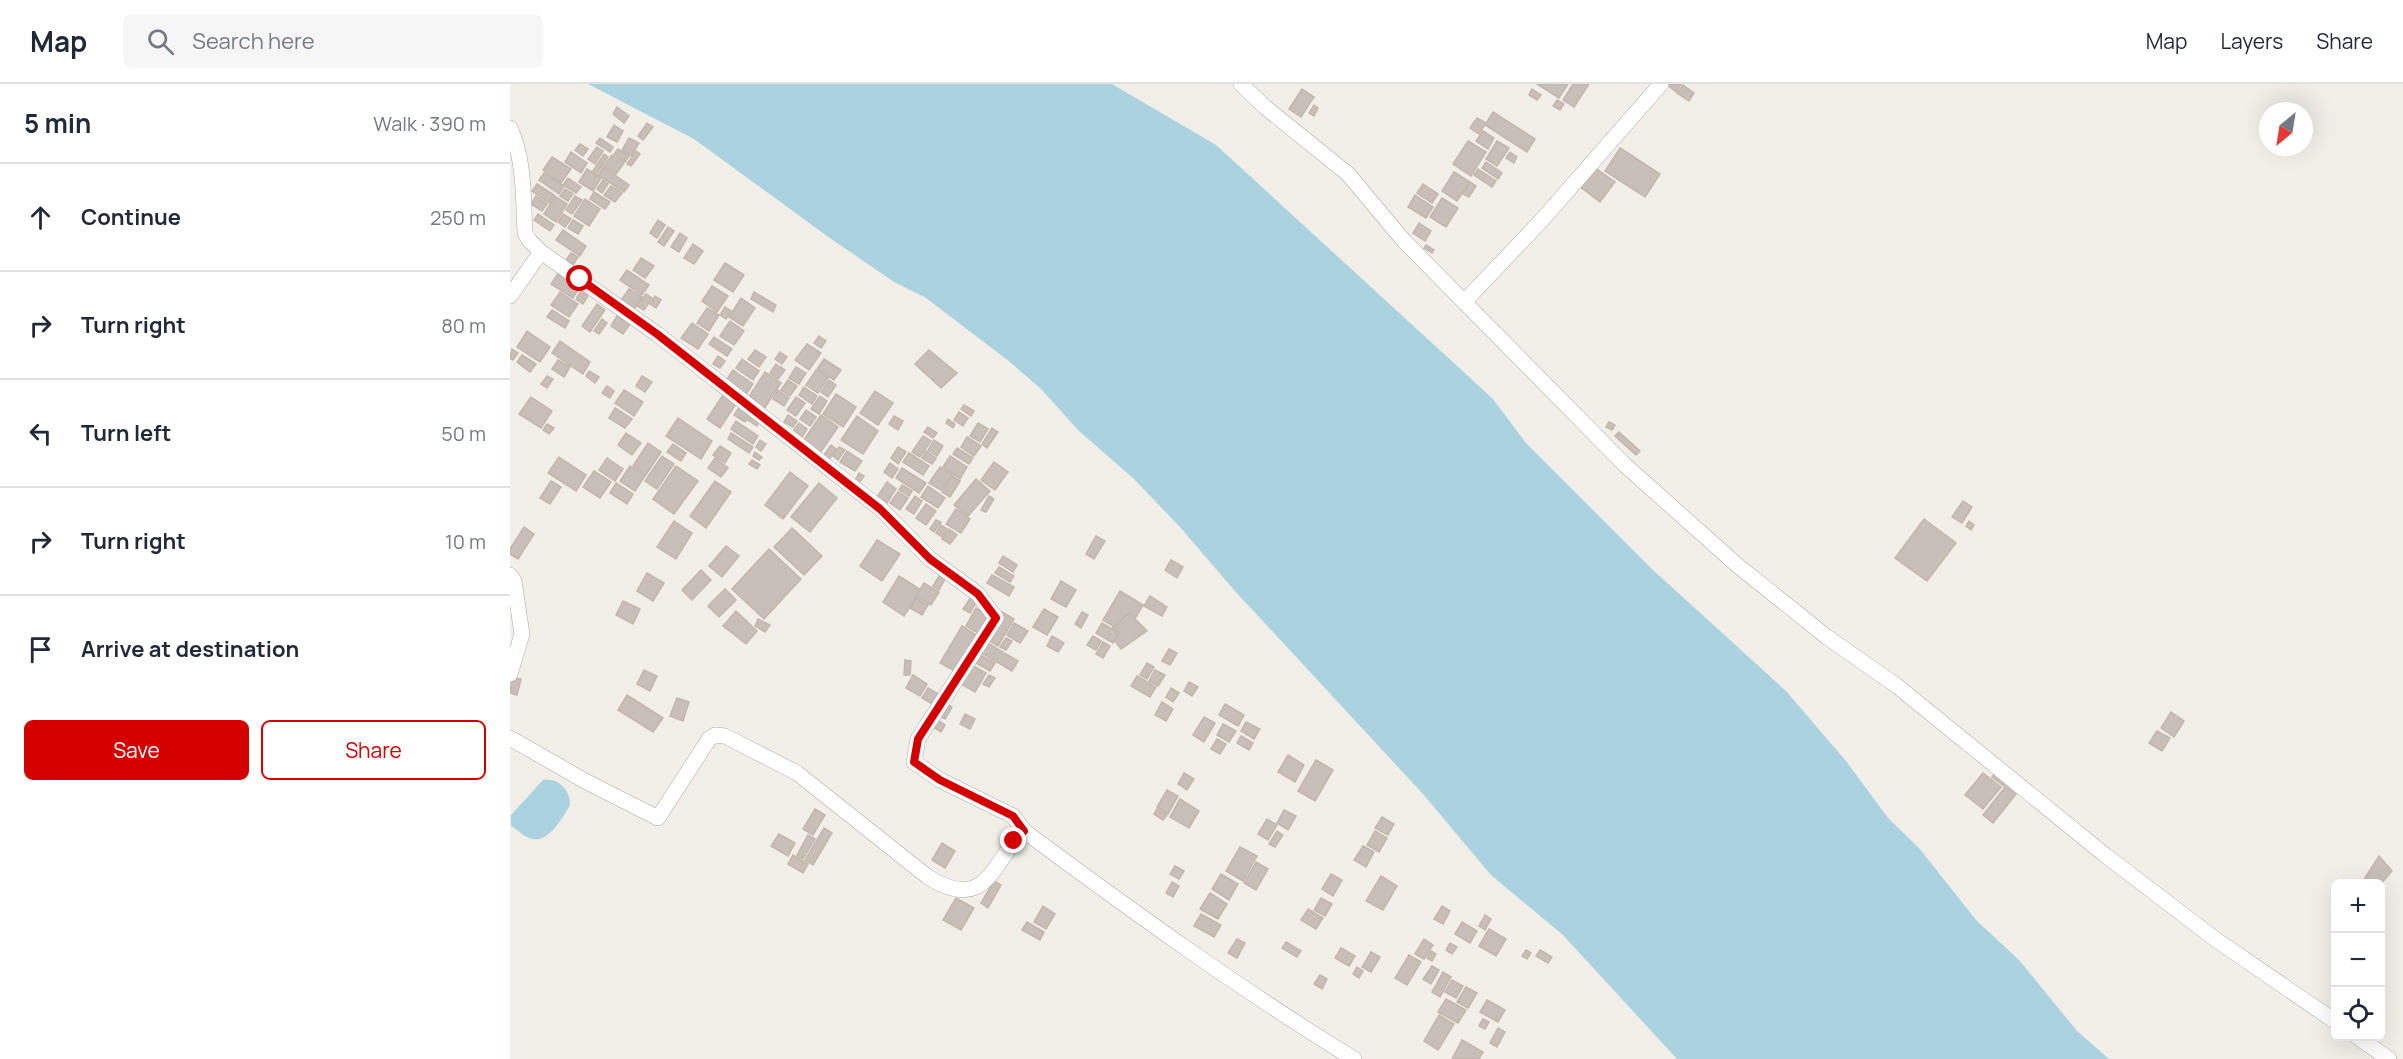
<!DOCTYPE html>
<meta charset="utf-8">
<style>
body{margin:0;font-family:Manrope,sans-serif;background:#f6f6f7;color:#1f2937}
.controls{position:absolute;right:18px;bottom:18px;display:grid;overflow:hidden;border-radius:9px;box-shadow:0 6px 24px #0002}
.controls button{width:54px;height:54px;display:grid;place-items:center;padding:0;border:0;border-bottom:2px solid #e0e1e3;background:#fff;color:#1f2937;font:30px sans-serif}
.compass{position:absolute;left:1749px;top:18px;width:54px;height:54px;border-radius:50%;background:#fff;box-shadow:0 6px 24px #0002;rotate:210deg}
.stop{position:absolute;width:18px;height:18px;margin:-14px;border:4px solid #d40000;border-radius:50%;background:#fff}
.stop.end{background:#d40000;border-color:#fff;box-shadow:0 2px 6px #0008}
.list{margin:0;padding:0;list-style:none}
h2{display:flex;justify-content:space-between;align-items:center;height:78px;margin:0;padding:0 24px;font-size:26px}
h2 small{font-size:20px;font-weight:400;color:#747a83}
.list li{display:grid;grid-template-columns:39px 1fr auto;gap:18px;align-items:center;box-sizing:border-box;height:108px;padding:0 24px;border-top:2px solid #e0e1e3}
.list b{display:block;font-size:22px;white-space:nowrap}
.list em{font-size:20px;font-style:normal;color:#747a83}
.actions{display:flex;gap:12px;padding:18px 24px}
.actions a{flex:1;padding:14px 0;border:2px solid #d40000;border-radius:9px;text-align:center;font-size:21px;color:#d40000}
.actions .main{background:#d40000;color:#fff}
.icon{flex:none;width:33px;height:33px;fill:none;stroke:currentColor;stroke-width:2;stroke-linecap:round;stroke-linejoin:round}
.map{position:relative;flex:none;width:1893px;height:975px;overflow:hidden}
header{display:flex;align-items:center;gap:36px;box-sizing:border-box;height:84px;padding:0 30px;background:#fff;border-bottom:2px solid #e0e1e3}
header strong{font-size:28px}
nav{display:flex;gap:33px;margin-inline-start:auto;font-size:21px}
.search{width:420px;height:54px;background:#f6f6f7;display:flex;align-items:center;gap:15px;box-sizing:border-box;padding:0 21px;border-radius:9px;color:#747a83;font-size:22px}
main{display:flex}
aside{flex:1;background:#fff}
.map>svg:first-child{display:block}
</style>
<header>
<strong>Map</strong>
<div class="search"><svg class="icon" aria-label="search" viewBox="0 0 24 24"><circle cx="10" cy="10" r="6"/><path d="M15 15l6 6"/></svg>Search here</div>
<nav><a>Map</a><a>Layers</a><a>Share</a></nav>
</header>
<main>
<aside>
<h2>5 min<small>Walk · 390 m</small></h2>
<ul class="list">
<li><svg class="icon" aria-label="ahead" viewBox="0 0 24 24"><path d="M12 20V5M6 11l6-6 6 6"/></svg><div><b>Continue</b></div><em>250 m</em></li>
<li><svg class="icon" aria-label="right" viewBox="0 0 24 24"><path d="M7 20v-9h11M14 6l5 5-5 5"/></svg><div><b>Turn right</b></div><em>80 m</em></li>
<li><svg class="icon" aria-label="left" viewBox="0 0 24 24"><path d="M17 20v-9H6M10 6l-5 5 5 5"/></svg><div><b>Turn left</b></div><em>50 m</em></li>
<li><svg class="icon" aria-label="right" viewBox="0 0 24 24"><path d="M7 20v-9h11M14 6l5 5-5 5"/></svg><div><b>Turn right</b></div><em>10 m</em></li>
<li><svg class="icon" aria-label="arrive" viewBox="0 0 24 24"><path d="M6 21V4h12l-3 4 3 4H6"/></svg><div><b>Arrive at destination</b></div></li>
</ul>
<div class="actions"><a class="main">Save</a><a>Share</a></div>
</aside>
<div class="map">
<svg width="1893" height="975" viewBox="0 0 1893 975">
<rect width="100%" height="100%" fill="#f2efe9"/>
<g fill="#aad3df">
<polygon points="78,0 602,0 706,61 982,314 1016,359 1143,486 1276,607 1336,677 1378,734 1409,764 1466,836 1510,877 1567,947 1599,975 1167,975 1053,851 981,791 913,710 724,506 670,443 624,395 568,346 531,305 500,278 416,214 384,198 317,152 184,55"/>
<path d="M33 696C48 693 61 707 60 721 53 734 38 759 22 755 15 754 8 746 1 742V731Z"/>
</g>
<g fill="#c7bfb8" stroke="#c4b6ab" stroke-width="1.5">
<polygon points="1027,0 1058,0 1049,14"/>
<polygon points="1063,0 1079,0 1064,23 1053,16"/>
<polygon points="1156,0 1171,0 1166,8"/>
<polygon points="1173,1 1184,9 1179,17 1167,9"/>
<polygon points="792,5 804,13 791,33 779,25"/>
<polygon points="1022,5 1031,11 1027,16 1019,11"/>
<polygon points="1047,16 1054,20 1050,26 1043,22"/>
<polygon points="804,21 808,24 804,32 799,29"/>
<polygon points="107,23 119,32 114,39 103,30"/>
<polygon points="983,28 1025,55 1017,68 975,41"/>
<polygon points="967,34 976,39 969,50 960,44"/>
<polygon points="137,39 143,43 133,56 128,52"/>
<polygon points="104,41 113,47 107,58 97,53"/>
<polygon points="973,47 984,54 978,65 966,57"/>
<polygon points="90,54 103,63 100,68 86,59"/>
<polygon points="119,54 129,59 121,72 112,66"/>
<polygon points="958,57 976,68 961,92 943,80"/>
<polygon points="987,57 999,64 987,82 976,75"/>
<polygon points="70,60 78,65 73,72 65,66"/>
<polygon points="87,63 93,67 85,80 78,75"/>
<polygon points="1110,64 1150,90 1135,113 1095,87"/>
<polygon points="108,65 119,72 115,78 104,70"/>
<polygon points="126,67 130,70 121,82 117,80"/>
<polygon points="61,68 77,79 71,89 55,78"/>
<polygon points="1000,68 1007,73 1004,79 996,74"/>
<polygon points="94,70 98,73 86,90 83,87"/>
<polygon points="102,71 114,79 106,90 94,82"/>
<polygon points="42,73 61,85 51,99 33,86"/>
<polygon points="976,78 992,89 988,95 972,84"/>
<polygon points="93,83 119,101 114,108 88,91"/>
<polygon points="1084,83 1105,98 1090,118 1069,102"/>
<polygon points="77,85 91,94 83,107 69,98"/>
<polygon points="968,85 986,97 982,103 964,91"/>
<polygon points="944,88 960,98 947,117 932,107"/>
<polygon points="34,89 54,102 49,110 29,96"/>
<polygon points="58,94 71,103 66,109 53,101"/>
<polygon points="93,96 98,100 92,109 87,105"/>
<polygon points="960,98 966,102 959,113 953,110"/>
<polygon points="27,100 44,111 39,119 22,107"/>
<polygon points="913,100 928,110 922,119 907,109"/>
<polygon points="101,102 112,109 105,118 94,111"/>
<polygon points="55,105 63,110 58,117 50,112"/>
<polygon points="84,108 100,118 95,125 80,115"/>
<polygon points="905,111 923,123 916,134 898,123"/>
<polygon points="26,112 37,120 32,127 21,120"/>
<polygon points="45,112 57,120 46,138 34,130"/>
<polygon points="65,112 72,116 62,130 56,126"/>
<polygon points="932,114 948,124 936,143 920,133"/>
<polygon points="75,115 90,125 79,142 64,132"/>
<polygon points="28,130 44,141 40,147 24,136"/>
<polygon points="53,130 61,135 55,143 48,138"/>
<polygon points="63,136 73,142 68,150 58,144"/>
<polygon points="148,136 155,141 147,154 140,149"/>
<polygon points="909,139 921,147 915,157 903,149"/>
<polygon points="158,143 164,147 154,162 148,158"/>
<polygon points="53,146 76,162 70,172 46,156"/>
<polygon points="170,149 177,154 169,168 161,163"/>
<polygon points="183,160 193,167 184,180 174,174"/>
<polygon points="916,161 924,166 922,169 914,164"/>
<polygon points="61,169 68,173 63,181 56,176"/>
<polygon points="131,174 144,182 135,194 123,186"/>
<polygon points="215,179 234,191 223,208 204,196"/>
<polygon points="117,186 139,201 132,211 110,196"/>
<polygon points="49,188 70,203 63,214 41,200"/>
<polygon points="202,202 218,212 207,228 192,217"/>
<polygon points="119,205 132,213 122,228 109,219"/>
<polygon points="71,207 78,212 73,220 66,215"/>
<polygon points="50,208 68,220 59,233 41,221"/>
<polygon points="244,208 266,221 263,228 241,215"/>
<polygon points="136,210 142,214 134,226 127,222"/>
<polygon points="145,212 151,216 146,224 140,220"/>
<polygon points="231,214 245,224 233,242 219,233"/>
<polygon points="87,220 95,226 80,248 72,242"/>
<polygon points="215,223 221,227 216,235 210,231"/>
<polygon points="197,224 209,231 199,247 187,239"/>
<polygon points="42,226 59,237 55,244 37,233"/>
<polygon points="107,232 120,240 113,250 101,242"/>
<polygon points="92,235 97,239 89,250 84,247"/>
<polygon points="220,237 234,247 224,261 210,252"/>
<polygon points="182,239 198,250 188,265 171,254"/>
<polygon points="17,247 40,263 30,278 7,263"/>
<polygon points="309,252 316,257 311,264 304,259"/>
<polygon points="204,253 222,265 217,272 199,260"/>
<polygon points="50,257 80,278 73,290 42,269"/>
<polygon points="297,260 311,269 299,286 285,276"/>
<polygon points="2,265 8,269 3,276 0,274"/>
<polygon points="245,266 256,273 249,283 238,275"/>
<polygon points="419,266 447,289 431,304 405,280"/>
<polygon points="270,268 277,273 272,280 265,275"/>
<polygon points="12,271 26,280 20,288 7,278"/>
<polygon points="208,272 215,277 210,284 203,280"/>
<polygon points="232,275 249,287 243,296 226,284"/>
<polygon points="314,275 331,286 324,296 307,285"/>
<polygon points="48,276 60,283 54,293 42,285"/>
<polygon points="266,280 275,286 268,295 260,289"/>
<polygon points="286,283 296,289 289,300 279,294"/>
<polygon points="223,286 243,300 235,312 215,298"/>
<polygon points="306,286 318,294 308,309 296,301"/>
<polygon points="79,287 89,293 85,299 76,292"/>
<polygon points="255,288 271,299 254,325 238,314"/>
<polygon points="37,292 43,295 37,304 31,300"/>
<polygon points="132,292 142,298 135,308 126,302"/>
<polygon points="278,296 287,302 280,312 271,306"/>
<polygon points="319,296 326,301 318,313 311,308"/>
<polygon points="97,302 104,307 100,314 92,309"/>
<polygon points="294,303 307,312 302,320 289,311"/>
<polygon points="114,306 133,318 124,332 105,319"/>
<polygon points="268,306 279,314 274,322 263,315"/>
<polygon points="365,307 383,319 368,341 350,329"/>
<polygon points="326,310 346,323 333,343 313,330"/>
<polygon points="213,311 226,320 210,344 197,335"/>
<polygon points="310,312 317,317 309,330 301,325"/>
<polygon points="21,313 42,327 31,344 9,330"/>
<polygon points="286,313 295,319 286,332 277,326"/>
<polygon points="454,321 464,327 461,332 451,325"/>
<polygon points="230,322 240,330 235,338 224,331"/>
<polygon points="105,324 122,335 115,344 99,334"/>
<polygon points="296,326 306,333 300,342 290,335"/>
<polygon points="449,328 458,334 453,342 444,336"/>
<polygon points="243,330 251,335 247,342 238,336"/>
<polygon points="278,331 287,337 283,343 274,338"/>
<polygon points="311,331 328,343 310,369 293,357"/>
<polygon points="347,332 368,347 353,370 331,356"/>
<polygon points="384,332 393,337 388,346 379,340"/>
<polygon points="168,334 202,357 191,375 156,352"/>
<polygon points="438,335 445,340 443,344 436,339"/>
<polygon points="226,337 248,352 243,360 221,345"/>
<polygon points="1099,338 1105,341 1102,346 1096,343"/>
<polygon points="289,339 297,345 292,353 283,347"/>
<polygon points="468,339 478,345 470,358 460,352"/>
<polygon points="37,340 44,344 39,350 33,346"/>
<polygon points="418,343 427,349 423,354 414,348"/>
<polygon points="482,344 488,348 477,364 472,360"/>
<polygon points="1109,348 1130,367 1126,371 1105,352"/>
<polygon points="116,349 131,359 122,371 108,361"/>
<polygon points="221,349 243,363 239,369 218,355"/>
<polygon points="413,352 421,357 410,373 402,368"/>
<polygon points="457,353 471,362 464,372 451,363"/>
<polygon points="250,356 256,360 251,367 246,363"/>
<polygon points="424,356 433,362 427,372 418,366"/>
<polygon points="138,359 151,368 136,391 123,382"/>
<polygon points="163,360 176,369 171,377 157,368"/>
<polygon points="321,361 326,365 317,379 311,375"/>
<polygon points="210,362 221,369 215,379 203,371"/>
<polygon points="329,363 335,366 328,376 323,372"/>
<polygon points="388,363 396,368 388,380 381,374"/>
<polygon points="447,364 463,374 459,380 443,370"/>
<polygon points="337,367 352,377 345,387 330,378"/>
<polygon points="416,367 426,374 422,380 412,374"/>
<polygon points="245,368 252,373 249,376 243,372"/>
<polygon points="399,369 419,382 413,391 393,378"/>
<polygon points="152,372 164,380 147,405 135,397"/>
<polygon points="440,372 457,383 450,395 433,383"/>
<polygon points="49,373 76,391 66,407 38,389"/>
<polygon points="97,374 113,385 105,397 89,386"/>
<polygon points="205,374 218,384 211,393 198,384"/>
<polygon points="242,376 250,381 247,385 239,380"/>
<polygon points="484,378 498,388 485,406 471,396"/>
<polygon points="380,379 388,385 382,394 374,388"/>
<polygon points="120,382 135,392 125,407 110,397"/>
<polygon points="166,382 188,397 164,430 143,415"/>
<polygon points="430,383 442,391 431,406 419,399"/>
<polygon points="392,384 416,399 409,409 386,394"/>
<polygon points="84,387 101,398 90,414 73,403"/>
<polygon points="280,388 298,402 273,435 255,421"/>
<polygon points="349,389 354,392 348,401 344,398"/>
<polygon points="442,392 450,397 440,413 432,408"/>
<polygon points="466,395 480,407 458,432 444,421"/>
<polygon points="41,397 51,403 40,420 30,414"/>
<polygon points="205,397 221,408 196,444 180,432"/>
<polygon points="377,398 386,405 377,419 367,413"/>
<polygon points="106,399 123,410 117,420 100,409"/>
<polygon points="309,399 327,414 300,448 281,433"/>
<polygon points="392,401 402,407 399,412 389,406"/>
<polygon points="418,402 435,414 428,424 411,413"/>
<polygon points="388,408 398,414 390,426 380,419"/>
<polygon points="405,412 412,417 404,430 396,425"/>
<polygon points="479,412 484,415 476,428 471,426"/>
<polygon points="1453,417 1462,423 1452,439 1442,433"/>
<polygon points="416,420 426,427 416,441 406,434"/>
<polygon points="446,425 460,435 451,449 436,440"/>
<polygon points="1414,435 1446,459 1417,497 1385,474"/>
<polygon points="426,436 431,438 424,448 420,445"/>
<polygon points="164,437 182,449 166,475 147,463"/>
<polygon points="1459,437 1464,441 1461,446 1456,442"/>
<polygon points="431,441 437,445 432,453 426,449"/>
<polygon points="14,443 24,450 8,475 0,470 0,465"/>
<polygon points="282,444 312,472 294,491 264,463"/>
<polygon points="439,445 447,451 440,460 432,455"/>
<polygon points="586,452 595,457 584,475 576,470"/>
<polygon points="367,456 390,470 372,497 350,482"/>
<polygon points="216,462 229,472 212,493 199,482"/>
<polygon points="259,465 291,495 254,535 222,505"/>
<polygon points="493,472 507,481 503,488 489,479"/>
<polygon points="661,476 673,483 667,494 655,486"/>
<polygon points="489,483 504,492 500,498 485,489"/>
<polygon points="191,486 201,496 182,516 172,506"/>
<polygon points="137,489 154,499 143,517 127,507"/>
<polygon points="482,491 504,503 499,512 477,499"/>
<polygon points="389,492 411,506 394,532 373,518"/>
<polygon points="429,492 435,495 429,506 423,502"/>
<polygon points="551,497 566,506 556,523 541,515"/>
<polygon points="414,499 429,508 421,521 406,512"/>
<polygon points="215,505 226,516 209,533 198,522"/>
<polygon points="610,507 633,521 616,550 593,536"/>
<polygon points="640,512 657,523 652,532 634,522"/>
<polygon points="461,513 467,517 460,529 453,525"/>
<polygon points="406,514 418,521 412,531 400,524"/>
<polygon points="113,517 130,525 123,540 106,531"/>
<polygon points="466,524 481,533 471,551 456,542"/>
<polygon points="534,525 548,533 537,551 523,543"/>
<polygon points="226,527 247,547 236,560 213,542"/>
<polygon points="492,528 504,535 488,562 476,555"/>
<polygon points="572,528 578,531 571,544 565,540"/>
<polygon points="619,529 637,547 611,565 598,548"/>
<polygon points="248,535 260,541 255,548 245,542"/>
<polygon points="504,539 518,547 510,559 497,551"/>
<polygon points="592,539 609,549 603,559 586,549"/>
<polygon points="452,542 466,551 445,587 430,579"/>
<polygon points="542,552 554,559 548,568 537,562"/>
<polygon points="583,552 591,557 586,566 577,561"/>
<polygon points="496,554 502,557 496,566 490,563"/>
<polygon points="476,558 508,577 502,587 470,568"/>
<polygon points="593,558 600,562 593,574 586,570"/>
<polygon points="659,565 667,569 660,581 652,577"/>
<polygon points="469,570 485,579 480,587 464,578"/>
<polygon points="395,576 401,577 400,591 394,591"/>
<polygon points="637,579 644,583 637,595 630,591"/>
<polygon points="462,581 476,589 465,608 451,600"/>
<polygon points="134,586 147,592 140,607 127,600"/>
<polygon points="645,586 655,591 648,602 639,597"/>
<polygon points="403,591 417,600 410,612 396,604"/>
<polygon points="479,591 485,594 479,603 473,600"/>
<polygon points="627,592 646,603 640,613 621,602"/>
<polygon points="2,593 11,595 7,611 0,609"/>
<polygon points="679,598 688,603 682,612 674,607"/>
<polygon points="418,604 430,611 424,621 412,614"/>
<polygon points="661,604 669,609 663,618 656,613"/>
<polygon points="117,611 153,634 143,648 108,626"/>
<polygon points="167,614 179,618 173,637 160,632"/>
<polygon points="652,618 663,625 656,637 645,631"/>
<polygon points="437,620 442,623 435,635 429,632"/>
<polygon points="715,620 734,631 728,642 709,631"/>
<polygon points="1661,628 1674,637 1664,653 1651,644"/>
<polygon points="455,630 465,635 460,645 450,640"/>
<polygon points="694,633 705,639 694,658 683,651"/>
<polygon points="428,636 435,641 431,648 423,643"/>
<polygon points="736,638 750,645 744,655 731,647"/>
<polygon points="713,640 726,647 719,658 707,651"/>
<polygon points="1647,647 1660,654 1652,667 1639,659"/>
<polygon points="731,652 743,659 739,666 727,659"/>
<polygon points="707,655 716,660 710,670 701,665"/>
<polygon points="778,671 794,681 785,698 768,688"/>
<polygon points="806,676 823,686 805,717 788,707"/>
<polygon points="674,689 684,695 677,706 668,700"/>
<polygon points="1473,689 1491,703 1473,725 1455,711"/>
<polygon points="1485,689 1496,698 1494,702 1482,693"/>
<polygon points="1496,702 1506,710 1483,739 1473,731"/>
<polygon points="657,706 668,712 658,730 647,723"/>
<polygon points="670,715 689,727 679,744 660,733"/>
<polygon points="305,725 315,731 303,751 293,745"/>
<polygon points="647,725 657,731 653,736 644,730"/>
<polygon points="774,726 786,732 778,746 767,739"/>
<polygon points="872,733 884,740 878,751 865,744"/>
<polygon points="757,735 767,741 758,756 748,750"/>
<polygon points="314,744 322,749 303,781 295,776"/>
<polygon points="767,747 773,751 765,763 759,760"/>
<polygon points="865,747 877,754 869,768 857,761"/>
<polygon points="269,750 285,759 278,772 261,762"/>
<polygon points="298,751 305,755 293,775 287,771"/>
<polygon points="432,759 445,767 435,784 422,776"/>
<polygon points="853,762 864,768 856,783 844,776"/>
<polygon points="730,763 747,772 733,797 716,787"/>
<polygon points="283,771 298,780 293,789 278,780"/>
<polygon points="1869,772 1882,787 1870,801 1851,800"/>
<polygon points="746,778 758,785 746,806 734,799"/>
<polygon points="665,782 674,787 669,795 660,790"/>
<polygon points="711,790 728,800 719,816 702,805"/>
<polygon points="821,790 832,796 823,812 812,805"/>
<polygon points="871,792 887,802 873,826 856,817"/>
<polygon points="484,797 491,801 478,824 471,819"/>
<polygon points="662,798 669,802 663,813 656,809"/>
<polygon points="700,809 717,820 708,835 690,825"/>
<polygon points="446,814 464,824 451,846 433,836"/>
<polygon points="811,814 822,820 815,832 804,826"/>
<polygon points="533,822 545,830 536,845 524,838"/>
<polygon points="932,822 940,827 933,840 924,835"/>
<polygon points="798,825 813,834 806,845 791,836"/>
<polygon points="691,830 711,841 704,853 684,842"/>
<polygon points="975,831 981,835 975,846 969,842"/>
<polygon points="517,838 534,848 530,856 512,846"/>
<polygon points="952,838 967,847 960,859 945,850"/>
<polygon points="979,845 996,855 986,872 969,862"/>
<polygon points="727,855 735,859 727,874 718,869"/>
<polygon points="914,855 923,861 914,875 905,870"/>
<polygon points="776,858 791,867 787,873 772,864"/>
<polygon points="940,859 947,863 942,870 936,866"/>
<polygon points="831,864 845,872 839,882 825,874"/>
<polygon points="1016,866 1021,869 1017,875 1012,872"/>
<polygon points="1030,866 1042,873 1038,879 1026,872"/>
<polygon points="921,867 926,870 922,877 917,874"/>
<polygon points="861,868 870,873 861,888 852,883"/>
<polygon points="899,871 911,878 897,901 885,894"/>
<polygon points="922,882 929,886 921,900 913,895"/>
<polygon points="847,883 853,887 849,894 843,890"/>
<polygon points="933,888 941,893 930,913 922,908"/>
<polygon points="810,891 817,895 812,905 804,900"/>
<polygon points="942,896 953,902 946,914 935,908"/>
<polygon points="956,903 967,909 958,924 947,918"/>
<polygon points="936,915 956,926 948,939 928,928"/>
<polygon points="977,916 995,926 988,938 970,928"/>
<polygon points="929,931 944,940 928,966 914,957"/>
<polygon points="973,935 979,938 975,945 969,942"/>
<polygon points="988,944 995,948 987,963 980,959"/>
<polygon points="952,956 973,968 969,975 942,975"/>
</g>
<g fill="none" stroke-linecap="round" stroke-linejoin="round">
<defs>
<g id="minor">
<polyline points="731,0 755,23 838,90 894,157 1116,382 1227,481 1317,553 1387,602 1595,771 1705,855 1826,938"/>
<path d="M0 44C15 77 13 113 15 149L19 156 31 168"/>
<polyline points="0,212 31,168 147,250 371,425 420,475 468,510 486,534 408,655 404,678 430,696 503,732 514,747"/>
<polyline points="954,218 1031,137 1151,0"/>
<polyline points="0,491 4,497 12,550 0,590"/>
<path d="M0 654 75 697 148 734 199 655 205 651 215 652 287 689 418 793C478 830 481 778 514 747 622 827 730 905 844 975"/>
<polyline points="1846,952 1879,975"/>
</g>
</defs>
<use href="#minor" stroke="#a9a9a9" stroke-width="16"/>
<use href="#minor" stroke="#fff" stroke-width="15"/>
</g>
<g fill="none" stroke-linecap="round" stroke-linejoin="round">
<polyline stroke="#d40000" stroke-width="8" points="70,195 147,250 370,425 420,475 468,510 486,534 408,655 404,678 430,696 503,732 514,747 504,757"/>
</g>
</svg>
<div class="controls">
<button>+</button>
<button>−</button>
<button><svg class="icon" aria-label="locate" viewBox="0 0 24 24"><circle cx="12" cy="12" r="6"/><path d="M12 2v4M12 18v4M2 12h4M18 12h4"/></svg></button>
</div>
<svg class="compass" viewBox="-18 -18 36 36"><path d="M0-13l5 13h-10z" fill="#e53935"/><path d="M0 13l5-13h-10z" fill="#747a83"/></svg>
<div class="stop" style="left:70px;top:195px"></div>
<div class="stop end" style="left:504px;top:757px"></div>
</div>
</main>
